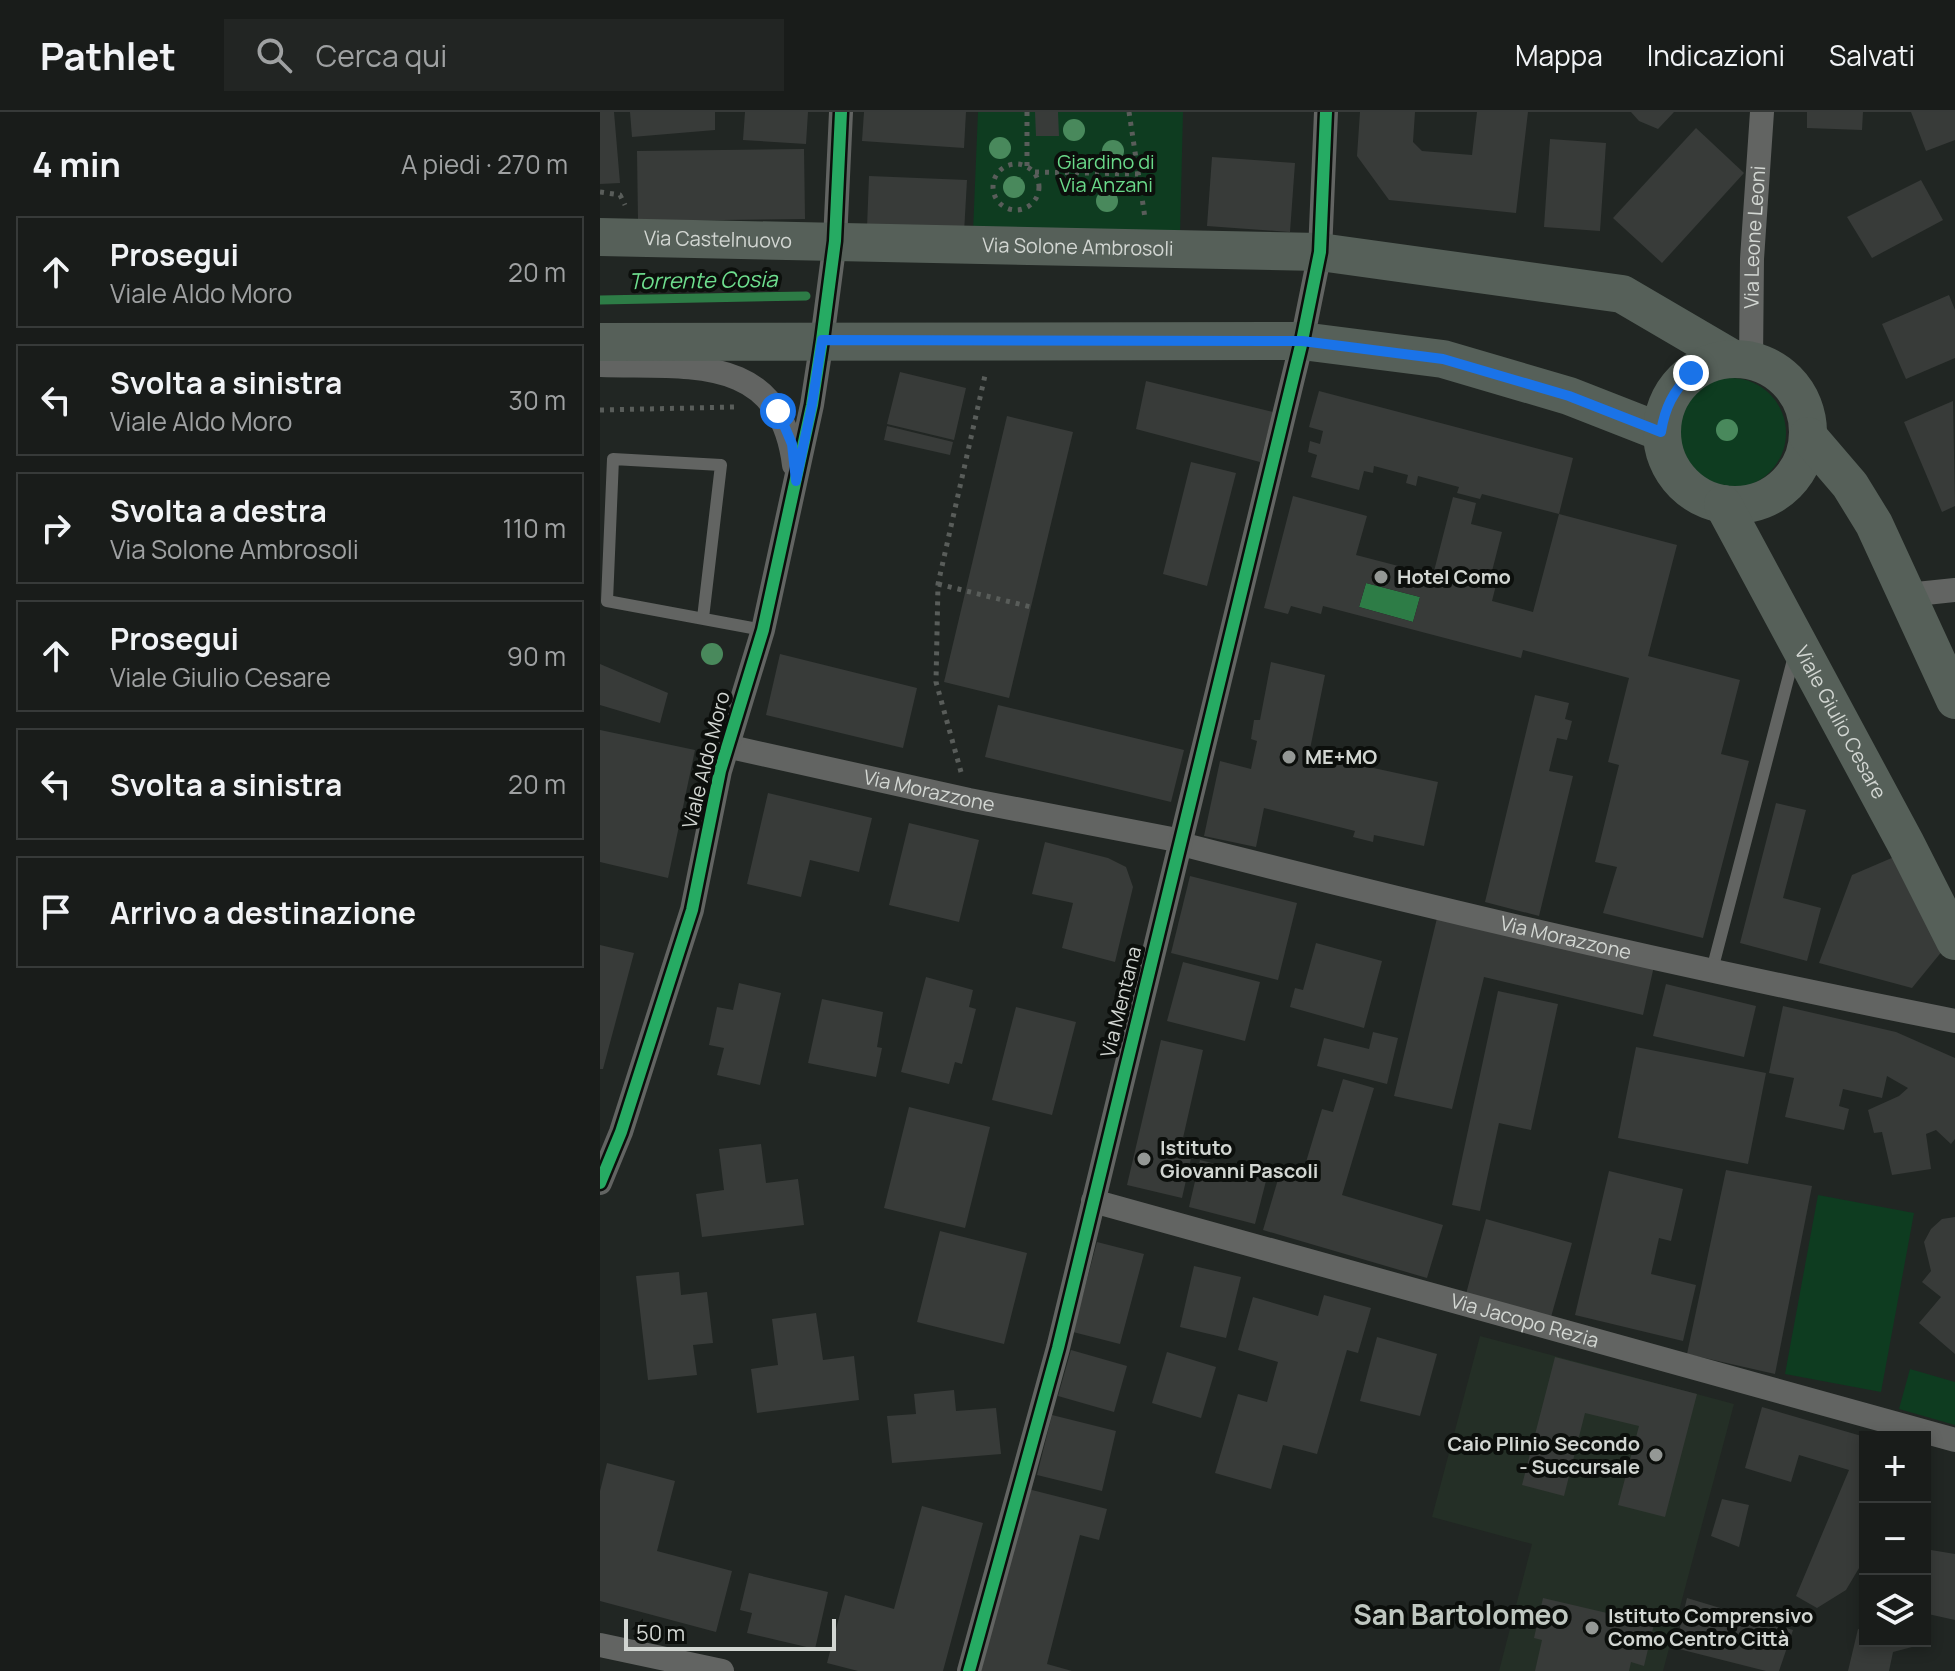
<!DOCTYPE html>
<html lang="it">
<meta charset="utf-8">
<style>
body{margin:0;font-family:Manrope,sans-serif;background:#222523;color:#f1f3f6}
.controls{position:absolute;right:24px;bottom:24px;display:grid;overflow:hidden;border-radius:0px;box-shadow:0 4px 12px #0003}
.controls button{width:72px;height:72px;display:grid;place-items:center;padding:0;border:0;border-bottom:2px solid #373a39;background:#191c1a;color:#f1f3f6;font:40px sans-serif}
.scale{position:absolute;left:24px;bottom:20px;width:212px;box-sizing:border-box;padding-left:8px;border:4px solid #d2d6d2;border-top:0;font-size:22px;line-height:28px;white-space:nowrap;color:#d2d6d2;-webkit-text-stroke:6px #0c0f0c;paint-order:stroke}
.stop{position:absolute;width:24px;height:24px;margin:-18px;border:6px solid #1a73e8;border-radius:50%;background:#fff}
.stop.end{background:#1a73e8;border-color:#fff;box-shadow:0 2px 8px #0008}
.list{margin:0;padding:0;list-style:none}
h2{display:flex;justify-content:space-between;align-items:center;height:104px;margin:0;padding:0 32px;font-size:34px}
h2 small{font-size:26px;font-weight:400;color:#9fa1a2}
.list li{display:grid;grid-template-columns:52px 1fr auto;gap:24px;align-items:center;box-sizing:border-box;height:112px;margin:0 16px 16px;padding:0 16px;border:2px solid #373a39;border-radius:0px}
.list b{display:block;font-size:30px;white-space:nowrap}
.list p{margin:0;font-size:26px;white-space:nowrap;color:#9fa1a2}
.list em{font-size:26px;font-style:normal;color:#9fa1a2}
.icon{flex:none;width:44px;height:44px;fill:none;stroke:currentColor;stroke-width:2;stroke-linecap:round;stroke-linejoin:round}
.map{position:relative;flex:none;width:1355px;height:1559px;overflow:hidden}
header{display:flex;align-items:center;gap:48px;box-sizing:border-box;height:112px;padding:0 40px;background:#191c1a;border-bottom:2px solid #373a39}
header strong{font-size:38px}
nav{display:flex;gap:44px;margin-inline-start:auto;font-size:28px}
.search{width:560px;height:72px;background:#222523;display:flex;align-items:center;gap:20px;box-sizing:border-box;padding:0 28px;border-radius:0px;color:#9fa1a2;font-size:30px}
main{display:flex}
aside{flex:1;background:#191c1a}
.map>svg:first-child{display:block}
</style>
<header>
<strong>Pathlet</strong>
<div class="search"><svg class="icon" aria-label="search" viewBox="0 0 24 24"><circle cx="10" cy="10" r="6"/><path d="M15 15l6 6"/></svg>Cerca qui</div>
<nav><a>Mappa</a><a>Indicazioni</a><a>Salvati</a></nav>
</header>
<main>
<aside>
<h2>4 min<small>A piedi · 270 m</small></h2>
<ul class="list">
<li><svg class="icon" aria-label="ahead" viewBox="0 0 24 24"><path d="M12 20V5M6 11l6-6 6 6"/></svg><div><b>Prosegui</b><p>Viale Aldo Moro</p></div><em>20 m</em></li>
<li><svg class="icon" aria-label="left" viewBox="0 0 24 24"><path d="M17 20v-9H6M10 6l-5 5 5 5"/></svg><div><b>Svolta a sinistra</b><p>Viale Aldo Moro</p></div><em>30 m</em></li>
<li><svg class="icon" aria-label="right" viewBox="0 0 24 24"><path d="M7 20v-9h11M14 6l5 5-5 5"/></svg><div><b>Svolta a destra</b><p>Via Solone Ambrosoli</p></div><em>110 m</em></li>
<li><svg class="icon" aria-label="ahead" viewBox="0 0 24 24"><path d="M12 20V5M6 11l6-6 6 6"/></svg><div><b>Prosegui</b><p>Viale Giulio Cesare</p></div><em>90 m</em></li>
<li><svg class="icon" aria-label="left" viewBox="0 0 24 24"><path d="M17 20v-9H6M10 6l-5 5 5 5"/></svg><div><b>Svolta a sinistra</b></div><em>20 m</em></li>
<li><svg class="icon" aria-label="arrive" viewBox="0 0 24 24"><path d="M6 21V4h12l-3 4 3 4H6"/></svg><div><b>Arrivo a destinazione</b></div></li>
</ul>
</aside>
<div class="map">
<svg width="1355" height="1559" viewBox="0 0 1355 1559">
<rect width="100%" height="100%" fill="#212623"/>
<polygon fill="#242f26" points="880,1224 1134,1292 1063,1559 899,1559 932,1432 832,1405"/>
<g fill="#0e3c20">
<polygon points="378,0 583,0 580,124 373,120"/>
<circle cx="1131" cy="321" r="55"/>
<polygon points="1218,1083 1314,1101 1281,1280 1185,1262"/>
<polygon points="1310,1257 1355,1270 1355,1313 1299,1297"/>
</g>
<polygon fill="#2d7c46" points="766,471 820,485 813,510 759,495"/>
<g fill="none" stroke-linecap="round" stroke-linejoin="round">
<polyline stroke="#2d7c46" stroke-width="9" points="0,188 206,184"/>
</g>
<g fill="#383b39" fill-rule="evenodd">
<polygon points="0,0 14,0 20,71 0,72"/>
<polygon points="30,0 115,0 115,18 32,25"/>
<polygon points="145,0 208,0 206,32 143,28"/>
<polygon points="264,0 366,0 364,36 262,29"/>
<polygon points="435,0 458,0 459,24 436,24"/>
<polygon points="760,0 815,0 813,30 822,39 872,43 877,0 928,0 916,101 789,88 757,44"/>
<polygon points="1031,0 1074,0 1058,17 1039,9"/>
<polygon points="1207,0 1263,0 1262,18 1207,16"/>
<polygon points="1311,0 1355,0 1355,28 1326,39"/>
<polygon points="1096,16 1144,61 1062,151 1013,106"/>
<polygon points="950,27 1006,31 1000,119 944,115"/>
<polygon points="204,37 205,107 38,109 37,39"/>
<polygon points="612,45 695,51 690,120 607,114"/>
<polygon points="269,64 367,68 364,121 267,116"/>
<polygon points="1321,68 1343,108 1272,146 1247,105"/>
<polygon points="1349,183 1355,198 1355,246 1306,267 1282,212"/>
<polygon points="300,260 366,276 354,328 287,312"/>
<polygon points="546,269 673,300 660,350 536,317"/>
<polygon points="719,279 973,346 959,402 882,382 880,387 857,381 859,375 818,364 816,374 806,371 808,363 774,354 773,361 764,359 759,378 711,365 717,343 708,340 710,329 720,332 723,319 709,315"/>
<polygon points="1353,289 1355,394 1342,400 1304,310"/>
<polygon points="407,304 473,320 409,586 344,570"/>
<polygon points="287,314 353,330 350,343 284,328"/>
<polygon points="591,350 636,361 607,474 563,462"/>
<path d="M693 384 767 404 756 443 833 463 853 385 876 391 871 412 902 420 890 467 897 469 892 489 933 500 959 402 1077 433 1048 544 1140 568 1121 642 1149 649 1103 826 1003 801 1017 755 995 750 1019 653 1008 650 1029 566 923 538 921 546 723 494 721 502 691 494 688 502 664 496ZM766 471 820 485 813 510 759 495Z"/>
<polygon points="180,542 317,576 303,636 166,603"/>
<polygon points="671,550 725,563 709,642 838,670 824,734 774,723 773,730 753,725 755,719 664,696 656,735 604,724 620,649 651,657 657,629 651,627 654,608 660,608"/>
<polygon points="0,552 68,581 60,611 0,593"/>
<polygon points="935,583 969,591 965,607 972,609 967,628 957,626 949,659 973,664 939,804 885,790"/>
<polygon points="398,593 584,638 571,690 385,645"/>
<polygon points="0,618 95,638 68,766 0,750"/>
<polygon points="168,681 272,706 259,760 210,748 201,785 147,772"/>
<polygon points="1176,691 1206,698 1183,786 1221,796 1207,849 1140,831"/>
<polygon points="309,711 379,728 359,810 289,793"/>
<polygon points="445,730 508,746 526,755 533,775 515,850 462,836 473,791 432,782"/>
<polygon points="1294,745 1343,838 1312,876 1219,851 1252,763"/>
<polygon points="590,764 697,791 678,868 571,841"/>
<polygon points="838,802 1054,854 1043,903 884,865 852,997 794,984"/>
<polygon points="716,831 782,849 764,916 690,895 695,876 703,878"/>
<polygon points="0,833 34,841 3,957 0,957"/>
<polygon points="583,850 660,870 645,929 567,909"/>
<polygon points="326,865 373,878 369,895 376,897 362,952 355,950 349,972 301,960"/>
<polygon points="139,871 181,881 160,973 117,963 124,936 109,933 117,895 133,898"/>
<polygon points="1066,872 1156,894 1144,945 1053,924"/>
<polygon points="898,879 958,892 931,1018 899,1011 880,1099 852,1093"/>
<polygon points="222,887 283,900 277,935 282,936 276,965 208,951"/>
<polygon points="1183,894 1296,920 1355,946 1355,1027 1351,1032 1336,1018 1326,1022 1331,1057 1292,1063 1282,1020 1274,1021 1268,998 1299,984 1308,976 1287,964 1282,986 1243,977 1239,994 1249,997 1244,1018 1185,1005 1194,966 1169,961"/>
<polygon points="416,895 476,910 452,1003 392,988"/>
<polygon points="773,920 798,926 787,972 717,954 724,926 769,937"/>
<polygon points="561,928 603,938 580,1039 592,1042 582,1086 527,1073"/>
<polygon points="1036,935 1166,961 1148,1052 1018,1026"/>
<polygon points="743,967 774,976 742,1083 843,1113 827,1166 663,1118 679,1064 700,1070 722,997 733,1000"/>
<polygon points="309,995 390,1015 365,1116 284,1096"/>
<polygon points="161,1032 166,1071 198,1067 204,1113 102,1125 96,1082 124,1078 119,1037"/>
<polygon points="600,1048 667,1065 655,1112 589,1095"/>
<polygon points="1126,1058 1212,1074 1175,1262 1087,1242"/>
<polygon points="1009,1059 1083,1077 1071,1129 1059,1126 1051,1162 1096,1173 1083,1229 975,1203"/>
<polygon points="1355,1105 1355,1242 1319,1211 1341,1185 1322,1170 1331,1159 1324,1130 1331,1117 1342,1107"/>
<polygon points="886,1107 972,1131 951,1205 866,1182"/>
<polygon points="340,1119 427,1141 404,1232 317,1210"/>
<polygon points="497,1130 544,1142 520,1232 473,1220"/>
<polygon points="594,1154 641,1165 626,1226 580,1215"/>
<polygon points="79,1160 81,1183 107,1180 113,1231 93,1233 97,1263 48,1268 36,1164"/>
<polygon points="724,1183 771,1196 758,1241 747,1238 717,1342 683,1333 671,1377 615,1361 638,1282 667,1290 678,1250 638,1238 653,1185 718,1204"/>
<polygon points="216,1201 223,1248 254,1244 259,1288 157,1301 151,1257 178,1253 172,1207"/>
<polygon points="777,1225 837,1242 820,1304 760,1289"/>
<polygon points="471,1238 527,1254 514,1300 458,1284"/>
<polygon points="567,1240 616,1255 601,1306 552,1291"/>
<polygon points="955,1245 1097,1282 1065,1405 1018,1393 1039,1314 985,1301 964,1384 922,1373"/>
<polygon points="354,1278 356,1299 396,1296 401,1342 292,1351 287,1304 316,1302 314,1282"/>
<polygon points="1162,1295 1265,1325 1265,1446 1246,1478 1217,1496 1196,1484 1249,1358 1199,1343 1191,1370 1145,1356"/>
<polygon points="452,1303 516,1319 502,1379 437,1363"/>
<polygon points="7,1351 75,1369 57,1439 132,1459 116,1520 0,1489 0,1379"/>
<polygon points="428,1377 507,1397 499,1428 480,1423 447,1552 472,1559 381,1559"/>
<polygon points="1122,1387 1149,1393 1139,1435 1111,1424"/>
<polygon points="322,1394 383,1411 343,1559 258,1559 227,1551 245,1483 294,1497"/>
<polygon points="1325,1437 1355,1442 1355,1508 1328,1502 1325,1508"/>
<polygon points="149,1461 228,1480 215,1537 147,1521 152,1501 140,1498"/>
<polygon points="943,1486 1054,1512 1044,1554 1031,1550 1029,1559 935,1559 942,1528 934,1526"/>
<polygon points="1087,1486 1193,1518 1179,1559 1166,1559 1075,1536"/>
<polygon points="1258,1517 1265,1518 1265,1529 1315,1529 1312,1535 1293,1540 1289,1559 1248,1559"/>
</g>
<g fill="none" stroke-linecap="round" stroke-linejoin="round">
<g stroke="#595d5a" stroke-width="5" stroke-dasharray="4 6" stroke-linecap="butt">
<polyline points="529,0 545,106"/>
<circle cx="416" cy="75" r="23"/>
<polyline points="427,54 427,0"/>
<polyline points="435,60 538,62"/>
<polyline points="0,80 20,83 25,93"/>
<polyline points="0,298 135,295"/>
<polyline points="338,472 431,495"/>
<polyline points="361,660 336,570 338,472 386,259"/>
</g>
<g stroke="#626462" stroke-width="12">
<polyline points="103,506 121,353 13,347 7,489 163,518"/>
<polyline points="1112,858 1194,544"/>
</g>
<g stroke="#626462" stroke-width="24">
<path id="s1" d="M1151 249 1152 147 1162 0"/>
<path d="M0 253C88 256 180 240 194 353"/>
<polyline points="1307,483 1355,478"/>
<path id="s2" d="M126 634 369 688 582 729"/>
<path id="s3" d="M581 732C837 798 1095 858 1355 909"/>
<polyline points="0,1071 21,1020 92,798 120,659 163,518 212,293 222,228 235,129 241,0"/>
<path id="s4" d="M493 1089 1355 1328"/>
<polyline points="0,1533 122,1559"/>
<polyline points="369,1559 458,1236 702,229 720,140 726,0"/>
</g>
<g stroke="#566059" stroke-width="38">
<path id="s5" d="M0 125 720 140 1022 182 1133 247"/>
<polyline points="0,230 702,229 843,247 969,284 1061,320"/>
<circle cx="1135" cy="320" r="73"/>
<polyline points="1208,324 1250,373 1274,412 1355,588"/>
<path id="s6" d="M1123 392 1306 732 1355 829"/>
</g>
<defs>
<g id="cycleway">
<polyline points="0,1071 21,1020 92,798 120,659 163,518 212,293 222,228 235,129 241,0"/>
<polyline points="369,1559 458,1236 702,229 720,140 726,0"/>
</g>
</defs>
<use href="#cycleway" stroke="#0c0f0c" stroke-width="17"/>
<use href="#cycleway" stroke="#26ab63" stroke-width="12"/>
</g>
<g fill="#49895c">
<circle cx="474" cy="18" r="11"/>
<circle cx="400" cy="36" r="11"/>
<circle cx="513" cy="39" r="11"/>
<circle cx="414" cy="75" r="11"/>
<circle cx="507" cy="89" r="11"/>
<circle cx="1127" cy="318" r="11"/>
<circle cx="112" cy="542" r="11"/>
</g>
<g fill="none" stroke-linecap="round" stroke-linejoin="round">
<path stroke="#1a73e8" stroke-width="10" d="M178 299 192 332 196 369 212 293 222 228 702 229 843 247 969 284 1061 320C1065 295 1073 280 1091 261"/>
</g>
<g fill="#949895" stroke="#0c0f0c" stroke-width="3">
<circle cx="781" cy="465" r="8"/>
<circle cx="689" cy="645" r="8"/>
<circle cx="544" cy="1047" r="8"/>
<circle cx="1056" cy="1343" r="8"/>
<circle cx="992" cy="1516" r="8"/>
</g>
<g text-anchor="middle" stroke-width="8" stroke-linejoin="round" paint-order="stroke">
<g font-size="20" fill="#6ada8a" stroke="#0c0f0c">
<text x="506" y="57">Giardino di<tspan x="506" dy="23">Via Anzani</tspan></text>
</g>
<g font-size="20" fill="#d2d6d2" stroke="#0c0f0c">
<text dy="7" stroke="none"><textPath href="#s1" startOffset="124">Via Leone Leoni</textPath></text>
<text dy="7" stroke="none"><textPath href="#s5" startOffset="118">Via Castelnuovo</textPath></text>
<text dy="7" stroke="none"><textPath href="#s5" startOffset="478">Via Solone Ambrosoli</textPath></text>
<text dy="7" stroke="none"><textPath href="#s6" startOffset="248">Viale Giulio Cesare</textPath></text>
<text transform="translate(106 648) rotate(-76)" y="7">Viale Aldo Moro</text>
<text dy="7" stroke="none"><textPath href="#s2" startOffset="208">Via Morazzone</textPath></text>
<text dy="7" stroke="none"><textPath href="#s3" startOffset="396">Via Morazzone</textPath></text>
<text transform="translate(521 890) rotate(-76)" y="7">Via Mentana</text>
<text dy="7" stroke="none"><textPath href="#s4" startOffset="448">Via Jacopo Rezia</textPath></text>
</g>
<g font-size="20" font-weight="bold" fill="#d2d6d2" stroke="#0c0f0c" text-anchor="start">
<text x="797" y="472">Hotel Como</text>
<text x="705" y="652">ME+MO</text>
<text x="560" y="1043">Istituto<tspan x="560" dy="23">Giovanni Pascoli</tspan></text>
<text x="1040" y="1339" text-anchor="end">Caio Plinio Secondo<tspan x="1040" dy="23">- Succursale</tspan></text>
<text x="1008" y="1511">Istituto Comprensivo<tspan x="1008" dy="23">Como Centro Città</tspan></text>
</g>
<g font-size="22" font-style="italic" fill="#6ede8e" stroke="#0c0f0c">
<text transform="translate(103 168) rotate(-1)" y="8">Torrente Cosia</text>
</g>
<g font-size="28" font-weight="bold" fill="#bfc7c0" stroke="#0c0f0c">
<text x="861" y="1513">San Bartolomeo</text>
</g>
</g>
</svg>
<div class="controls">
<button>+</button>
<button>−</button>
<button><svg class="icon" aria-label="layers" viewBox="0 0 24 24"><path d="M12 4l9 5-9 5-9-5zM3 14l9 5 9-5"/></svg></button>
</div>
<div class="scale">50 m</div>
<div class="stop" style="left:178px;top:299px"></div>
<div class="stop end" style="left:1091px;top:261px"></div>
</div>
</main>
